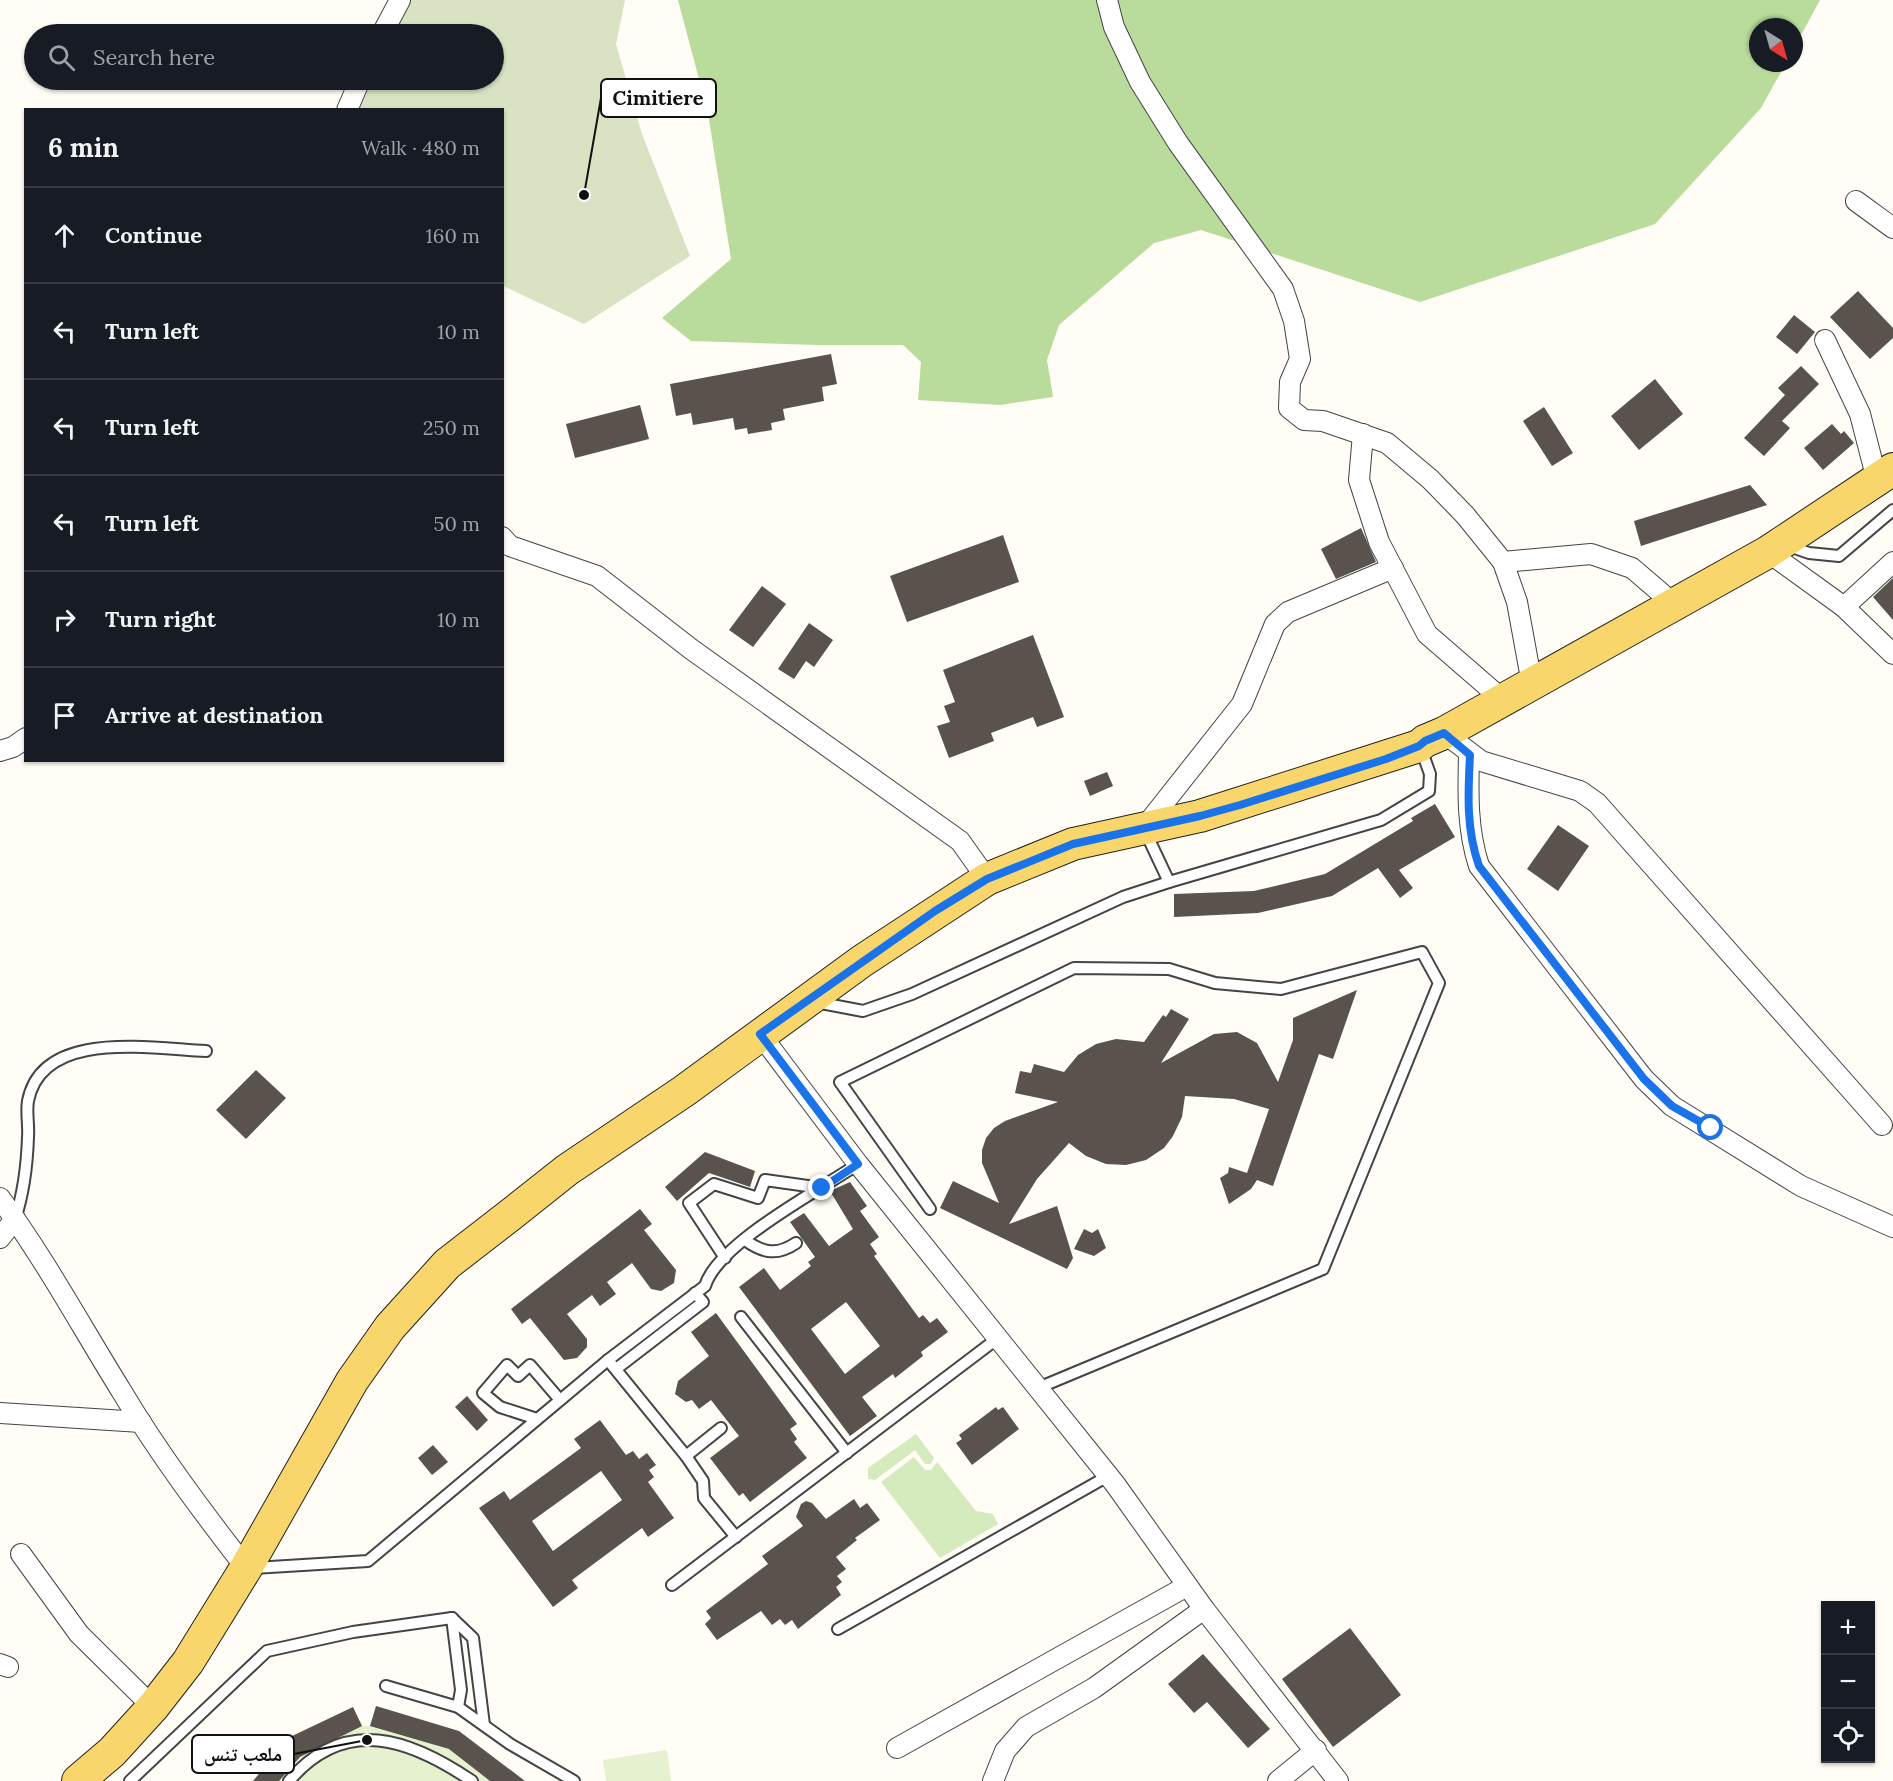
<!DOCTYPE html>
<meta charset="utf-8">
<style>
body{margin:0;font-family:Lora,"Noto Naskh Arabic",serif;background:#242831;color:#f1f3f6}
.controls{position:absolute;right:18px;bottom:18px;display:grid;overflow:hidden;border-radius:0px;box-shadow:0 2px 4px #0004}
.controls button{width:54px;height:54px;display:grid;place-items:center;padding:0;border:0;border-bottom:2px solid #363941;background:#171b24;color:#f1f3f6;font:30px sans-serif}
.compass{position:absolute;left:1749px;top:18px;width:54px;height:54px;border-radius:50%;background:#171b24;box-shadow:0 2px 4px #0004;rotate:143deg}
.stop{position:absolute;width:18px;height:18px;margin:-14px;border:4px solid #1a73e8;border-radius:50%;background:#fff}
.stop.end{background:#1a73e8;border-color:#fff;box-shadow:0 2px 6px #0008}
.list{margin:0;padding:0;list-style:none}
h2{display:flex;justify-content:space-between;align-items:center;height:78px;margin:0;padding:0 24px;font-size:26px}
h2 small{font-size:20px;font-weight:400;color:#9ea1a6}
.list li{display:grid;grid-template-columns:39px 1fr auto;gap:18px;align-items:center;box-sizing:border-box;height:96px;padding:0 24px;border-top:2px solid #363941}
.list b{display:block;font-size:22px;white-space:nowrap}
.list em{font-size:20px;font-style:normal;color:#9ea1a6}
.icon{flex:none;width:33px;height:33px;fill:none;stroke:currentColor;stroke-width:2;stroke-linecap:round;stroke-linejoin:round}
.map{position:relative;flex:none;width:1893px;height:1781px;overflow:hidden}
.search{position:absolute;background:#171b24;box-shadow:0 2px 4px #0004;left:24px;top:24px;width:480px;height:66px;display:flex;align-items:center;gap:15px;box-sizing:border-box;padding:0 21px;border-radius:33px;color:#9ea1a6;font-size:22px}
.panel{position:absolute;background:#171b24;box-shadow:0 2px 4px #0004;left:24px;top:108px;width:480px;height:654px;border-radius:0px}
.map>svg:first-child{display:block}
</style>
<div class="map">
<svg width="1893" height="1781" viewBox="0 0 1893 1781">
<rect width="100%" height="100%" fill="#fffdf5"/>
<g fill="#d5ebbd">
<polygon points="916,1434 934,1458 931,1464 925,1464 915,1450 875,1480 868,1479 868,1468"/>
<polygon points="914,1457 925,1470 931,1470 937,1462 976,1511 993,1514 998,1524 940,1558 881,1482"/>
</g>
<polygon fill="#b9dc9c" points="678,0 1820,0 1794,48 1794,27 1758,27 1758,63 1786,63 1761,108 1655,224 1420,302 1201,230 1154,243 1059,325 1047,360 1053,397 1000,405 918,400 921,362 903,345 817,345 691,341 662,318 731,259 708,113"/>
<polygon fill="#d9e3c4" points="411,0 625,0 616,44 642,134 690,256 584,324 503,286 502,110 356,110 367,80 494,80 494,34 391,34"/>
<g fill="#e6f2cf">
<polygon points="376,1706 441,1726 436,1746 446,1747 458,1731 515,1773 509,1781 253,1781 284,1744 299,1758 303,1756 294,1736 353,1707 362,1726 370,1726"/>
<polygon points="667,1750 671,1781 606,1781 603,1760"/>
</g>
<g fill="#5a524d" fill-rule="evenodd">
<polygon points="1858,291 1893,328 1893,338 1870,359 1830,317"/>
<polygon points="1794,315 1815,332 1797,354 1776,337"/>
<polygon points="831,354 837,384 822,387 824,401 783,409 785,420 771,423 772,430 748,434 747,428 735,430 733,418 693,425 691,413 676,416 670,384"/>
<polygon points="1801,366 1819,384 1782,421 1790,428 1764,456 1744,438 1785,395 1778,388"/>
<polygon points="1655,379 1683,414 1639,450 1611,416"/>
<polygon points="640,405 649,439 575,458 566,424"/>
<polygon points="1544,407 1573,453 1552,466 1523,421"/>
<polygon points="1832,424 1841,434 1844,431 1854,443 1823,470 1804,448"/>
<polygon points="1750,485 1767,505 1641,546 1634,521"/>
<polygon points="1361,528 1376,562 1336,579 1321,549"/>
<polygon points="1003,535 1019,582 907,622 890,576"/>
<polygon points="1893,578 1893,620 1873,597"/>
<polygon points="762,586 786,604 753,647 729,630"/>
<polygon points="809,623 833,640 814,667 806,661 794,679 778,669"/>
<polygon points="1033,635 1064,717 1037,727 1033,717 991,733 994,741 949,758 937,726 950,722 944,706 955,702 943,670"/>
<polygon points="1107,772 1113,786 1090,796 1084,781"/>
<polygon points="1435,804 1455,837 1399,870 1413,888 1400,898 1378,868 1332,896 1258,913 1174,917 1174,894 1254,891 1325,874 1413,821 1411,818"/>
<polygon points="1558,825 1589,846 1558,891 1527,869"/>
<polygon points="1357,990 1333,1059 1319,1054 1273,1186 1257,1180 1251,1189 1229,1204 1220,1178 1228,1173 1229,1167 1247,1173 1269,1109 1234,1099 1185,1096 1182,1117 1173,1136 1164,1148 1146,1160 1126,1165 1106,1164 1086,1156 1069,1143 1037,1179 1009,1224 1057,1206 1073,1258 1067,1269 940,1208 953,1181 999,1203 982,1163 982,1150 986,1138 994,1128 1005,1121 1058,1102 1015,1093 1020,1071 1031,1073 1034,1064 1064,1072 1078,1055 1096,1044 1116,1039 1144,1042 1163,1015 1166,1017 1171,1009 1189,1019 1161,1063 1214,1034 1237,1032 1257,1043 1278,1082 1293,1040 1293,1018"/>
<polygon points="256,1070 286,1098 246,1139 216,1110"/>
<polygon points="705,1152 755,1171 750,1187 709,1173 677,1201 665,1187"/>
<path d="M850 1182 867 1206 860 1211 879 1237 870 1244 877 1254 874 1256 919 1318 923 1315 930 1323 937 1318 948 1332 921 1352 923 1356 895 1378 893 1374 862 1397 877 1416 850 1436 739 1287 764 1268 780 1290 811 1266 808 1262 815 1257 790 1222 804 1213 829 1246 853 1229 830 1191ZM846 1302 880 1346 845 1374 811 1329Z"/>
<polygon points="640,1209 652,1224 644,1230 676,1270 674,1283 661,1291 651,1289 632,1263 607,1282 616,1294 600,1306 592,1295 567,1314 587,1339 587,1347 577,1358 564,1360 530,1318 522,1324 511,1309"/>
<polygon points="1084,1229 1092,1233 1098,1229 1106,1248 1094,1256 1074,1249"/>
<polygon points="716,1313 797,1424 790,1429 797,1439 794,1442 807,1458 750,1502 743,1493 739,1496 710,1458 739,1436 711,1400 699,1409 692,1400 686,1402 675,1394 678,1381 709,1356 691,1332"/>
<polygon points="467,1396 488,1420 477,1431 455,1407"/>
<polygon points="996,1407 998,1410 1003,1407 1019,1429 972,1465 956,1443 962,1439 959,1435"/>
<path d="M600 1420 626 1455 633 1451 639 1459 647 1453 656 1465 649 1470 654 1477 648 1482 674 1518 648 1537 642 1528 572 1580 578 1588 553 1607 479 1508 504 1491 510 1500 581 1448 574 1439ZM601 1471 622 1500 553 1551 532 1521Z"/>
<polygon points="433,1445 448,1462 432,1475 418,1458"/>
<polygon points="854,1499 860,1508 867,1503 880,1520 855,1538 857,1540 836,1557 846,1569 837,1576 842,1582 836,1587 841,1595 798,1629 792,1620 785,1625 780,1619 772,1625 761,1611 717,1640 705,1624 711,1618 706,1611 768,1564 762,1556 803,1526 796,1517 801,1504 806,1501 812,1503 826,1519"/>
<polygon points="1350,1628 1401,1695 1333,1747 1282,1679"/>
<polygon points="1203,1654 1270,1729 1248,1748 1207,1702 1194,1713 1168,1684"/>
<polygon points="376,1706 459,1731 525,1781 490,1781 449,1749 370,1726"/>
<polygon points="353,1707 362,1726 300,1757 279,1781 253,1781 290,1737"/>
</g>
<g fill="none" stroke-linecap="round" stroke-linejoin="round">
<defs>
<g id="lane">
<polyline points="1786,545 1809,553 1839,556 1893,510"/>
<polyline points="1145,831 1169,882 1381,820 1429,791 1430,774 1421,749"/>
<polyline points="816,1002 863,1011 912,994 1123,897 1169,882"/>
<polyline points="930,1209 840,1082 1074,968 1169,969 1215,983 1281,989 1422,952 1439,983 1323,1269 1038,1388"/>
<path d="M15 1219C24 1192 27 1166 28 1137 29 1126 26 1112 28 1101 42 1028 153 1049 206 1051"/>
<path d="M745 1240C763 1253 777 1256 796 1243"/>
<polyline points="725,1258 689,1203 714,1184 758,1198 765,1180 822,1188"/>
<polyline points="741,1317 847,1453"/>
<polyline points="608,1360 686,1456 703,1481 704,1498 736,1537"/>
<polyline points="616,1369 703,1302 695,1293"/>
<polyline points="537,1419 500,1407 483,1393 507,1365 518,1376 530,1365 560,1400"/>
<polyline points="686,1456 721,1428"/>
<path d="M253 1568 368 1561 608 1360 705 1286C718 1243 820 1190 858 1164"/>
<polyline points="672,1585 998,1338"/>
<polyline points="452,1618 473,1638 484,1725"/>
<polyline points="452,1618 461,1690 458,1707"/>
<polyline points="838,1629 1108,1476"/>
<polyline points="386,1686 458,1707 510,1744 574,1781"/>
<polyline points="130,1781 267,1651 353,1632 452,1618"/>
<path d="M289 1781C345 1715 410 1739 472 1781"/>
</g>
<g id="street">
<polyline points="1107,0 1114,27 1140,82 1178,143 1283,289 1294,321 1300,359 1290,382 1289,408 1304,420 1323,421 1387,443 1430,479 1465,515 1503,562 1517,602 1532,684"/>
<polyline points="382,34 400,0"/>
<polyline points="347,110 360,80"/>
<polyline points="1856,201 1893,228"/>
<polyline points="1825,340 1860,414 1877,480"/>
<polyline points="1363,434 1359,480 1379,542 1427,634 1502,699"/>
<polyline points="502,537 510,546 597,576 691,649 960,841 987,879"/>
<polyline points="1768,552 1844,607 1893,654"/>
<polyline points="1503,562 1591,554 1632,568 1674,604"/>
<polyline points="1844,607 1893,562"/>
<polyline points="1444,733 1481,761 1580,791 1597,803 1882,1125"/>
<polyline points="0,751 13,747 26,738"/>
<path d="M1469 755C1468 793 1467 829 1479 866L1644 1079 1672 1106 1801 1186 1893 1227"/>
<polyline points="1144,828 1242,704 1275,624 1288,612 1393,568"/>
<polyline points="760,1034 858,1164 1115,1484 1204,1609 1338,1781"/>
<path d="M0 1198C46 1261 81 1326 122 1392 159 1454 202 1511 246 1568"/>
<polyline points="0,1238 15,1219"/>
<polyline points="0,1413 141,1422"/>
<polyline points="21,1554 79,1634 153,1707"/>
<polyline points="0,1664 8,1667"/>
<polyline points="897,1748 1187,1586"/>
<polyline points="993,1781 1005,1751 1026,1727 1094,1688 1204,1609"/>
<polyline points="1278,1781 1316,1750"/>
</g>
<polyline id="primary" points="78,1781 112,1752 153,1707 188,1662 246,1568 352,1381 390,1327 447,1264 509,1216 567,1170 684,1091 862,961 987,879 1073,844 1200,816 1419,746 1425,741 1444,733 1768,552 1893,469"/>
</defs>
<use href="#lane" stroke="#444" stroke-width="14"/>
<use href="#street" stroke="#444" stroke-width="22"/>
<use href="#primary" stroke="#222" stroke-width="34"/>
<use href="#lane" stroke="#fff" stroke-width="10"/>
<use href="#street" stroke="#fff" stroke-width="20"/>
<use href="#primary" stroke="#f9d66b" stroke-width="32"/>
</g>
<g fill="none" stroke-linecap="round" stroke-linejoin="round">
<path stroke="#1a73e8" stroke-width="8" d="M822 1188 858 1164 760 1034 935 911 987 879 1073 844 1200 816 1240 805 1386 759 1419 746 1425 741 1444 733 1470 755C1468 793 1466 829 1479 866L1644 1079 1672 1106 1711 1128"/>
</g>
<path fill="none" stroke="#111" stroke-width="2" d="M584 195L601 98M367 1740L294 1754"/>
<g fill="#111" stroke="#fff" stroke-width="2">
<circle cx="584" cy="195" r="6"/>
<circle cx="367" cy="1740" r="6"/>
</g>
<g fill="#fff" stroke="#111" stroke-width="2">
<rect x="601" y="79" width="115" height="38" rx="6"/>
<rect x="192" y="1735" width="102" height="38" rx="6"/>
</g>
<g font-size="20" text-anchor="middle" font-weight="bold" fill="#111">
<text x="658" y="105">Cimitiere</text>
<text x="243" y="1761">ملعب تنس</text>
</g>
</svg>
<div class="controls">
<button>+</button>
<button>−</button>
<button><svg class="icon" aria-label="locate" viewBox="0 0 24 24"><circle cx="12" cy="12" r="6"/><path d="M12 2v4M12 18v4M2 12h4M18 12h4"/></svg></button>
</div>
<svg class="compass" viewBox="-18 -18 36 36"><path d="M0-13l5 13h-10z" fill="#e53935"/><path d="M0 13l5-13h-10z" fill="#9ea1a6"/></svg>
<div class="stop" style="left:1711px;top:1128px"></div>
<div class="stop end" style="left:822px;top:1188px"></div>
<div class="search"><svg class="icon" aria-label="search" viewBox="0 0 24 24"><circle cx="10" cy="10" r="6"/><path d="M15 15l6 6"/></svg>Search here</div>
<section class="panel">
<h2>6 min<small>Walk · 480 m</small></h2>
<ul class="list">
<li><svg class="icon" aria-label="ahead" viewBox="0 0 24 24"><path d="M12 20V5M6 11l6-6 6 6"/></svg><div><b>Continue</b></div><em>160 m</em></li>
<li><svg class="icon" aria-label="left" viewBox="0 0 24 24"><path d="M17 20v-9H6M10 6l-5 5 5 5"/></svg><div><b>Turn left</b></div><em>10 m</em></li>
<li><svg class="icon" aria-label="left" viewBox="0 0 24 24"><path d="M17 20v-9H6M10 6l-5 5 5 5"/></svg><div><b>Turn left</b></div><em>250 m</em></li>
<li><svg class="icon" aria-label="left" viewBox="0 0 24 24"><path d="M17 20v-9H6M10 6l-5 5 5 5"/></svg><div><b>Turn left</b></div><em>50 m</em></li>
<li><svg class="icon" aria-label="right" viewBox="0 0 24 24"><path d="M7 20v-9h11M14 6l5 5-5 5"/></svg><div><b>Turn right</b></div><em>10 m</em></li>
<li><svg class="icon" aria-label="arrive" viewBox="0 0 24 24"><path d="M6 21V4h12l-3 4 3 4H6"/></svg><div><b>Arrive at destination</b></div></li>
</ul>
</section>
</div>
